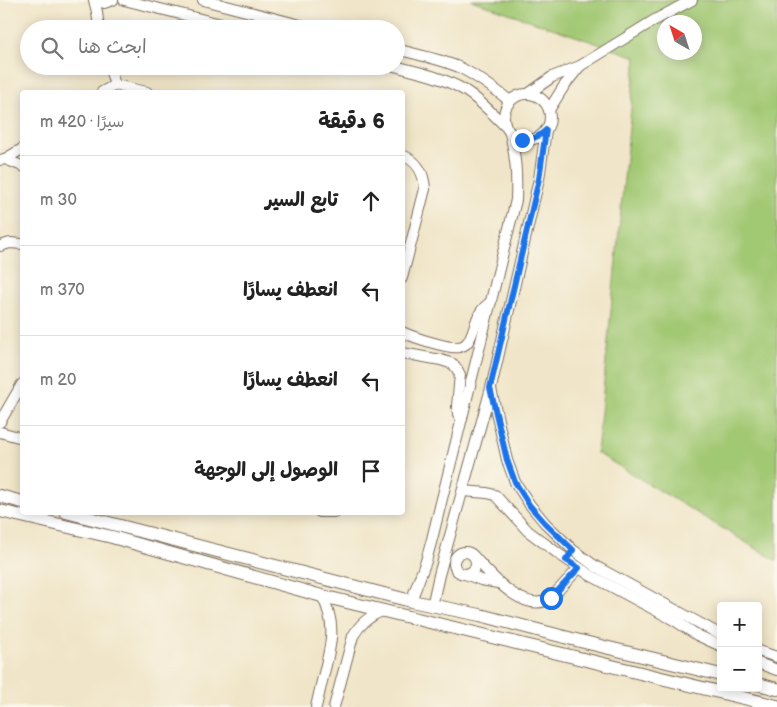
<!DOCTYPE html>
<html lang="ar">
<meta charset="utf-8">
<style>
body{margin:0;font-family:"Balsamiq Sans","Playpen Sans Arabic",sans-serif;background:#f2f2f2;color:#222;direction:rtl}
.controls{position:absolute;right:15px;bottom:15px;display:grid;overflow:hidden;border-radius:5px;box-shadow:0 2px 12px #0003}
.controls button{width:45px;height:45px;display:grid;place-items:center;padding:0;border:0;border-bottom:1px solid #e0e0e0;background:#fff;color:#222;font:25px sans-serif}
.compass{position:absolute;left:657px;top:15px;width:45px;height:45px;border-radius:50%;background:#fff;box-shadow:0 2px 12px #0003;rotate:321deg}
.stop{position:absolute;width:15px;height:15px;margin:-11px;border:4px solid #1a73e8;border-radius:50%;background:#fff}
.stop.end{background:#1a73e8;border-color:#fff;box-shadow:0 1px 5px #0008}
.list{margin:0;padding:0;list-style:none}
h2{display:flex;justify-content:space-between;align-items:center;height:65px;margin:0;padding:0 20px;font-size:21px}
h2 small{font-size:16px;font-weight:400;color:#767676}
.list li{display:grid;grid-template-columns:32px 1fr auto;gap:15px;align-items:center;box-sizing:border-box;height:90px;padding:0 20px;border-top:1px solid #e0e0e0}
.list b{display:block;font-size:19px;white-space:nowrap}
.list em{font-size:16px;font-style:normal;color:#767676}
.icon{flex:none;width:28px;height:28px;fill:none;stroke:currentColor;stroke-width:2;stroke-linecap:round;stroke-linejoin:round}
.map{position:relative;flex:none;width:777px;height:707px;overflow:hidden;direction:ltr}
.search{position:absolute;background:#fff;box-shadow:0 2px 12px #0003;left:20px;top:20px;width:385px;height:55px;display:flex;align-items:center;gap:12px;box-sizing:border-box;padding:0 18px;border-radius:28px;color:#767676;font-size:19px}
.panel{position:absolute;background:#fff;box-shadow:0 2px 12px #0003;left:20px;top:90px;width:385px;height:425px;border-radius:5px;direction:rtl}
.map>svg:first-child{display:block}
</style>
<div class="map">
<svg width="777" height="707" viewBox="0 0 777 707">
<rect width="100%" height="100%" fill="#fbf7ec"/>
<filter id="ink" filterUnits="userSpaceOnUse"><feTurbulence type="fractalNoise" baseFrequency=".02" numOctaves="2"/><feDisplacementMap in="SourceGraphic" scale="10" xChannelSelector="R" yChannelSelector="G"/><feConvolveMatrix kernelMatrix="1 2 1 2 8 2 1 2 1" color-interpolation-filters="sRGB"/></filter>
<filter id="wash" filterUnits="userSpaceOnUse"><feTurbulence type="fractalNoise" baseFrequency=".0096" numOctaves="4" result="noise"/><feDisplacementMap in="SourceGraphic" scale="20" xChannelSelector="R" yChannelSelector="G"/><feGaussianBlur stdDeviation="1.12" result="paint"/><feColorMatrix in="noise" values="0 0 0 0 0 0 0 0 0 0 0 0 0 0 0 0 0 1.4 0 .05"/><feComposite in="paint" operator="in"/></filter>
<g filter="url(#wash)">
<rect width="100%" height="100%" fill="#f0e5c8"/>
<path fill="#a1c872" stroke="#6e7948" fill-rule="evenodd" d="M471 0H777V561L597 453 636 57ZM664 22H694V52H664Z"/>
</g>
<g filter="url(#ink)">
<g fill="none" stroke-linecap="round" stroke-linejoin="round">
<defs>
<g id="minor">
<polyline points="94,0 97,12 99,29"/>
<polyline points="97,0 104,3 113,0"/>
<polyline points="124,0 241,29"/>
<polyline points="203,0 316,29"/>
<path d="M396 49C418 55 441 59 461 68 478 77 495 89 510 101"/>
<polyline points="109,66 115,85"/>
<path d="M394 66C418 72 442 77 464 90 479 99 493 114 505 126"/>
<polyline points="102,92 115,85 147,92"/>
<circle cx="527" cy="117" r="23"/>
<polyline points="528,94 552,77 580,66 653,21 692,0"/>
<polyline points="549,110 564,86 580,66"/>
<path d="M402 155C418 161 424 173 425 189L402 278"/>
<polyline points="5,159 22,166"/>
<polyline points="0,160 5,159 22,149"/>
<polyline points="0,246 10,243 22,244"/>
<path d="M402 332C413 337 448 349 459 347 464 346 468 343 470 338 477 323 476 312 491 302"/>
<polyline points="402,353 441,360 453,364 457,369 460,375 457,406 458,414 462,419"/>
<polyline points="491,389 507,460 515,482 530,505 545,523 573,550 595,566 721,635"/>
<polyline points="0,422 22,384"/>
<polyline points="0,432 22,438"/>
<polyline points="463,491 487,493 495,495 528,531 560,555 590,575 674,620 697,635 721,646"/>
<polyline points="320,512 334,512"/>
<circle cx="465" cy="563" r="11"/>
<path d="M475 558C491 575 525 616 551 598L579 568"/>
<polyline points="465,574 481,580 498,583"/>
<path d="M411 601 426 561 432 539 516 200C517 175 516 157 510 133"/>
<polyline points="432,606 439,575 491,388 539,179 546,130"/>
<polyline points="758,651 777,657"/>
<polyline points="758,663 777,670"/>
<path d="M316 707C319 694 322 681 325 669 332 641 336 623 322 596"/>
<path d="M334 707 353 636C360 624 369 616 382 611"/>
</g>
<g id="tertiary">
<polyline points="0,496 22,502"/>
<polyline points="0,511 112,537 322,596 777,706"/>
<polyline points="66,512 411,601 480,615 580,641 721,675"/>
<polyline points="758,684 777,689"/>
</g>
</defs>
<use href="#minor" stroke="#7a6b5a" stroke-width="12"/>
<use href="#tertiary" stroke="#7a6b5a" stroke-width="14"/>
<use href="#minor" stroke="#fff" stroke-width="10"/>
<use href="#tertiary" stroke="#fff" stroke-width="12"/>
</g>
</g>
<g fill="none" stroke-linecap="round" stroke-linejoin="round" filter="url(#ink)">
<path stroke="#1a73e8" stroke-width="6" d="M522 140C532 140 539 137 546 130L539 179 490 388 507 460 515 482 530 506 545 523 573 550 566 560 579 568 551 598"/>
</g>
</svg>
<div class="controls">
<button>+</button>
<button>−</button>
</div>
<svg class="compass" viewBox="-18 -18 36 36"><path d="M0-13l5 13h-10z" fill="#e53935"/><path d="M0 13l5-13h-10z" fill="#767676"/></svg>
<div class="stop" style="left:551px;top:598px"></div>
<div class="stop end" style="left:522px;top:140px"></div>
<div class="search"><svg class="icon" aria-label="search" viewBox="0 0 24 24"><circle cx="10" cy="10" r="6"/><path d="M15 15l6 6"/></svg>ابحث هنا</div>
<section class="panel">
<h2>6 دقيقة<small>سيرًا · 420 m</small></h2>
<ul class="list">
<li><svg class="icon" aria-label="ahead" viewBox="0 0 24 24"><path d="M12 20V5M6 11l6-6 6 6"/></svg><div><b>تابع السير</b></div><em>30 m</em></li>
<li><svg class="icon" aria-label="left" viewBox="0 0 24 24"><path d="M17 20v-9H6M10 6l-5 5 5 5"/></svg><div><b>انعطف يسارًا</b></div><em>370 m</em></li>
<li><svg class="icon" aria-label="left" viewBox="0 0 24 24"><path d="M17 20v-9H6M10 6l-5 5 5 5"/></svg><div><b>انعطف يسارًا</b></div><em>20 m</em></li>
<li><svg class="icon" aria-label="arrive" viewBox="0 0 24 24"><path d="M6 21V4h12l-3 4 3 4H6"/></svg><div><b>الوصول إلى الوجهة</b></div></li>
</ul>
</section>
</div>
